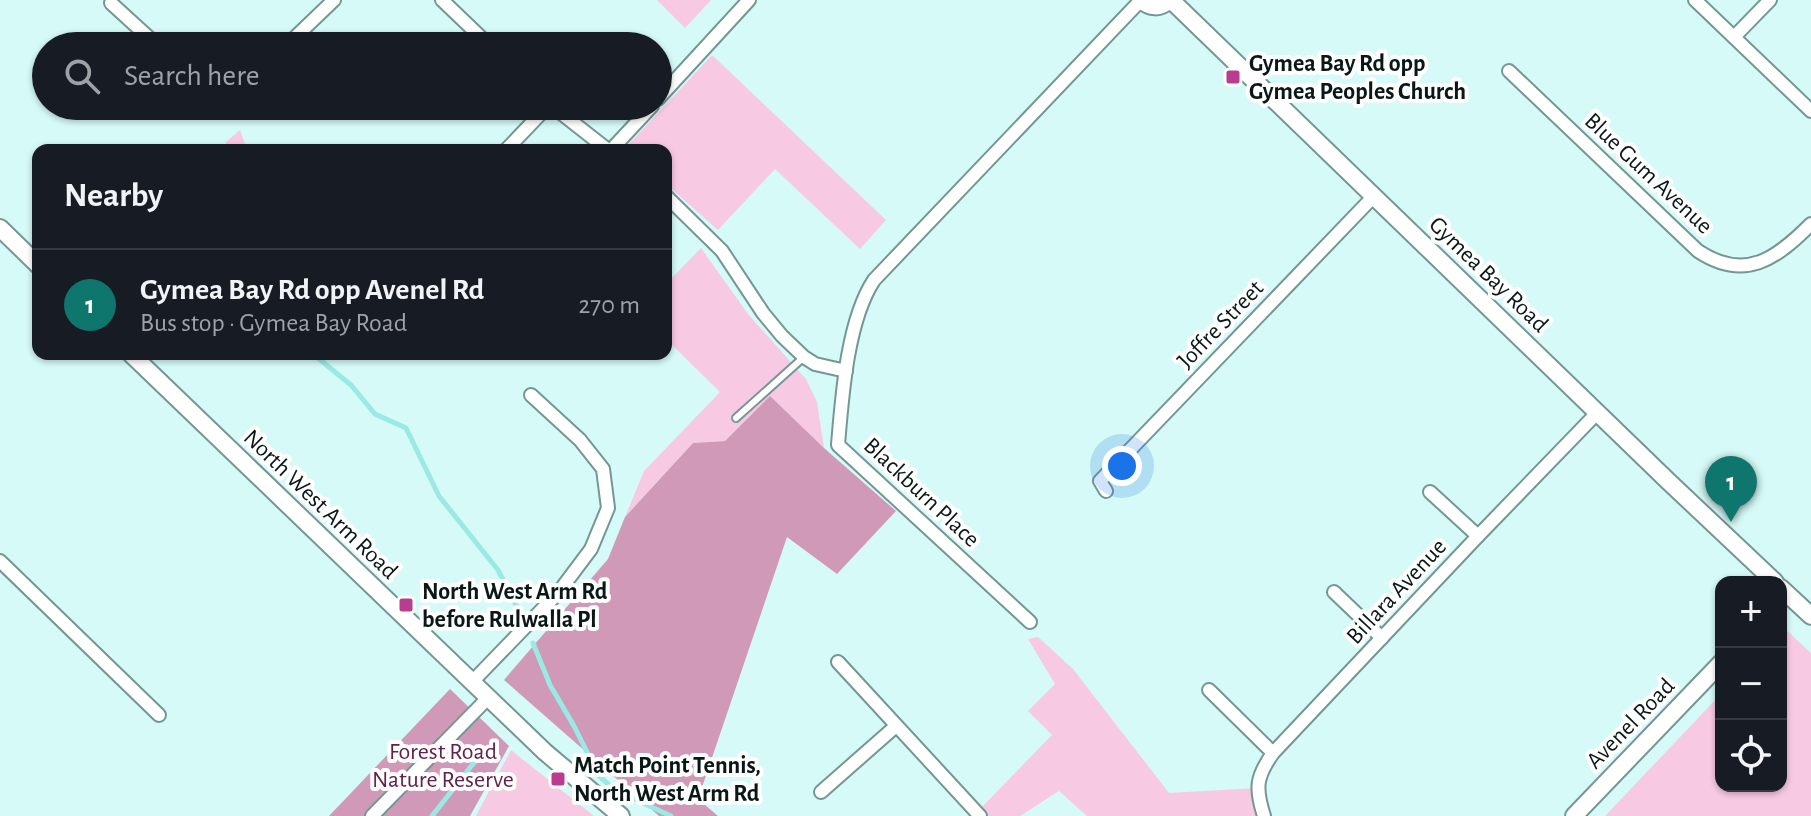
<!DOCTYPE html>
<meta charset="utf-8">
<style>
body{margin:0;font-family:"Alegreya Sans",sans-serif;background:#242831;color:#f1f3f6}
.controls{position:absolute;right:24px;bottom:24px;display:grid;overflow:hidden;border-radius:16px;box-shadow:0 2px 6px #0004}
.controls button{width:72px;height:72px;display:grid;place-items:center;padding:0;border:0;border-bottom:2px solid #363941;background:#171b24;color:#f1f3f6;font:40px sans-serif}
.you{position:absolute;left:1122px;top:466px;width:28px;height:28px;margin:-20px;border:6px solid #fff;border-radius:50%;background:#1a73e8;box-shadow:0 0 0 12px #1a73e833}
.badge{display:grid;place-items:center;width:52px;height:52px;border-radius:50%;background:#0f766e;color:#fff;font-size:26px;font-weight:700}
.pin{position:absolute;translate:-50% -66px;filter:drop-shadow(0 2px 4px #0008)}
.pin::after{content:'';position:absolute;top:42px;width:28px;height:24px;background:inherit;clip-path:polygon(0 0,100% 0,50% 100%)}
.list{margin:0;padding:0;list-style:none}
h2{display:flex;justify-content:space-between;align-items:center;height:104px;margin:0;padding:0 32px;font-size:34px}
h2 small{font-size:26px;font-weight:400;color:#9ea1a6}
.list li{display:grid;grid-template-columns:52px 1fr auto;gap:24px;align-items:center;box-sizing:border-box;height:112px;padding:0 32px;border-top:2px solid #363941}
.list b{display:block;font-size:30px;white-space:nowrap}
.list p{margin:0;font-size:26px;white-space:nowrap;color:#9ea1a6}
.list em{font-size:26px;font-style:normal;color:#9ea1a6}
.icon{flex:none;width:44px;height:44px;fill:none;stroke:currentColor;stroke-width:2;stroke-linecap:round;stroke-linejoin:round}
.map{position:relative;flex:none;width:1811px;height:816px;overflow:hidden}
.search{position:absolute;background:#171b24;box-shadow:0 2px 6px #0004;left:32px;top:32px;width:640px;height:88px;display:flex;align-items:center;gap:20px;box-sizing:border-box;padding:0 28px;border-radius:44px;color:#9ea1a6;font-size:30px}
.panel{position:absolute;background:#171b24;box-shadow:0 2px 6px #0004;left:32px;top:144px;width:640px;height:216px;border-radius:16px}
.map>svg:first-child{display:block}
</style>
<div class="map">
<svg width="1811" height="816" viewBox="0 0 1811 816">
<rect width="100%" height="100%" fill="#d6faf7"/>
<g fill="#f8c9e3">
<polygon points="657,0 711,0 685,28"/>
<polygon points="712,55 886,220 860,249 775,169 718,230 666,184 666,150 628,149 629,144"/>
<polygon points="240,130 247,150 224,150 226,142"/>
<polygon points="701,248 748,314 806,379 817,402 824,448 770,397 725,441 693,443 625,517 644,471 720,392 666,339 666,284"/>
<polygon points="1784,628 1811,653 1811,816 1605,816 1721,694 1721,786 1781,786 1781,631"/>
<polygon points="1038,637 1073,669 1169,793 1258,788 1259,816 1087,816 1059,791 1020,816 980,816 977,812 1052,735 1028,711 1055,684 1028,639"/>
<polygon points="511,750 594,816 476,816"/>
</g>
<g fill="#d099b8">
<polygon points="770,396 824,448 896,511 837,574 787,537 698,799 718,816 659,816 504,680 608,559 625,517 693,443 725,441"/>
<polygon points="450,689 509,746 470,816 329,816"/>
</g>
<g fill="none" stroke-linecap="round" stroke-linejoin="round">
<g stroke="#9be9e3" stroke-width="5">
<polyline points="313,354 351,385 375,414 406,428 439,496 498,570 519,611"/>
<polyline points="533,643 550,685 574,726 599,776 615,790 671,816"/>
<polyline points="432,816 480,755"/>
</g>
<defs>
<polyline id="service" points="736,418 804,357"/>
<g id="minor">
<polyline points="442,0 490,46"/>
<polyline points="1695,0 1811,111"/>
<polyline points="111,3 158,46"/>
<polyline points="1734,37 1770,0"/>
<polyline points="286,46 334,0"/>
<path d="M1509 71 1698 251C1745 282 1776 259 1811 224"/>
<polyline points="658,99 749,0"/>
<polyline points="223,106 224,106"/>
<polyline points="552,106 608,150"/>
<polyline points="506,150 548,106"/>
<polyline points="611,150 652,106"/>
<polyline points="666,196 722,251 763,313 782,336 804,357 815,364 846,371"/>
<polyline points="1106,491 1100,481 1373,197"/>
<polyline points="1430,492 1478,536"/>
<polyline points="0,561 159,715"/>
<polyline points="1334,592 1382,638"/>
<path d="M1030 622 838 445C842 397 847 321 874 280L1141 0"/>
<polyline points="838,662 980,816"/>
<polyline points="472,682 558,593 591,549 608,508 603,469 580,440 531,395"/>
<polyline points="1209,690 1273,753"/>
<polyline points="821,792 896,726"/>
<polyline points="372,816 488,698"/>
<path d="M1264 816C1255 788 1256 777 1273 753L1478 536 1598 412"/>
</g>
<g id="tertiary">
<path d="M1141 0C1150 8 1160 9 1169 0"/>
<polyline points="1171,0 1668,481 1775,582"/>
<polyline points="0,228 38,265"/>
<polyline points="131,354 545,752 621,816"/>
<polyline points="1781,588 1811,616"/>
<polyline points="1574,816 1721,663"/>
</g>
</defs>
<use href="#service" stroke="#759794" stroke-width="10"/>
<use href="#minor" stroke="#759794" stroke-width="16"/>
<use href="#tertiary" stroke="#759794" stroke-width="20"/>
<use href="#service" stroke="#fff" stroke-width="6"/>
<use href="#minor" stroke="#fff" stroke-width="12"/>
<use href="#tertiary" stroke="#fff" stroke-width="16"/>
</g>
<g fill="#b93d8e" stroke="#fefefe" stroke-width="3">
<rect x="1225" y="69" width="16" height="16" rx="4"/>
<rect x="398" y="597" width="16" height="16" rx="4"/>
<rect x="550" y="771" width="16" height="16" rx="4"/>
</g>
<g text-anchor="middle" stroke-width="8" stroke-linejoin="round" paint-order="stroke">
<g font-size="24" font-weight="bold" fill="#091716" stroke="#fefefe" text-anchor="start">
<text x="1249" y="71">Gymea Bay Rd opp<tspan x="1249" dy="28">Gymea Peoples Church</tspan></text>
<text x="422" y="599">North West Arm Rd<tspan x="422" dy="28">before Rulwalla Pl</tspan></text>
<text x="574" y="773">Match Point Tennis,<tspan x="574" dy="28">North West Arm Rd</tspan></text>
</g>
<g font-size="24" fill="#091716" stroke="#fefefe">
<text transform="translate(1649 173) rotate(43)" y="8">Blue Gum Avenue</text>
<text transform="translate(1489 274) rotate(44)" y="8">Gymea Bay Road</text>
<text transform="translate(1220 324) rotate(-46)" y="8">Joffre Street</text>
<text transform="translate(922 492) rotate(43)" y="8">Blackburn Place</text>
<text transform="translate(321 504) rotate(44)" y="8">North West Arm Road</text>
<text transform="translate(1396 591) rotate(-47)" y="8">Billara Avenue</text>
<text transform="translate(1630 723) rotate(-46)" y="8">Avenel Road</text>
</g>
<g font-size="24" fill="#62214b" stroke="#fefefe">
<text x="443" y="759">Forest Road<tspan x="443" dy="28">Nature Reserve</tspan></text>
</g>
</g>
</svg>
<div class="controls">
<button>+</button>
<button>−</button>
<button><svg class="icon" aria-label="locate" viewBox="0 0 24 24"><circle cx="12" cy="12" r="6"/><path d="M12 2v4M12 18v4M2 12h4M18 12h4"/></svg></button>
</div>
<div class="you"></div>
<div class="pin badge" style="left:1731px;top:522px">1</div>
<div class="search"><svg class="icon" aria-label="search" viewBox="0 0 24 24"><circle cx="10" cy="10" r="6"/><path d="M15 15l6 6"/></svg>Search here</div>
<section class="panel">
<h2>Nearby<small></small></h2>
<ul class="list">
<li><span class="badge">1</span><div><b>Gymea Bay Rd opp Avenel Rd</b><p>Bus stop · Gymea Bay Road</p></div><em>270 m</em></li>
</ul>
</section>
</div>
